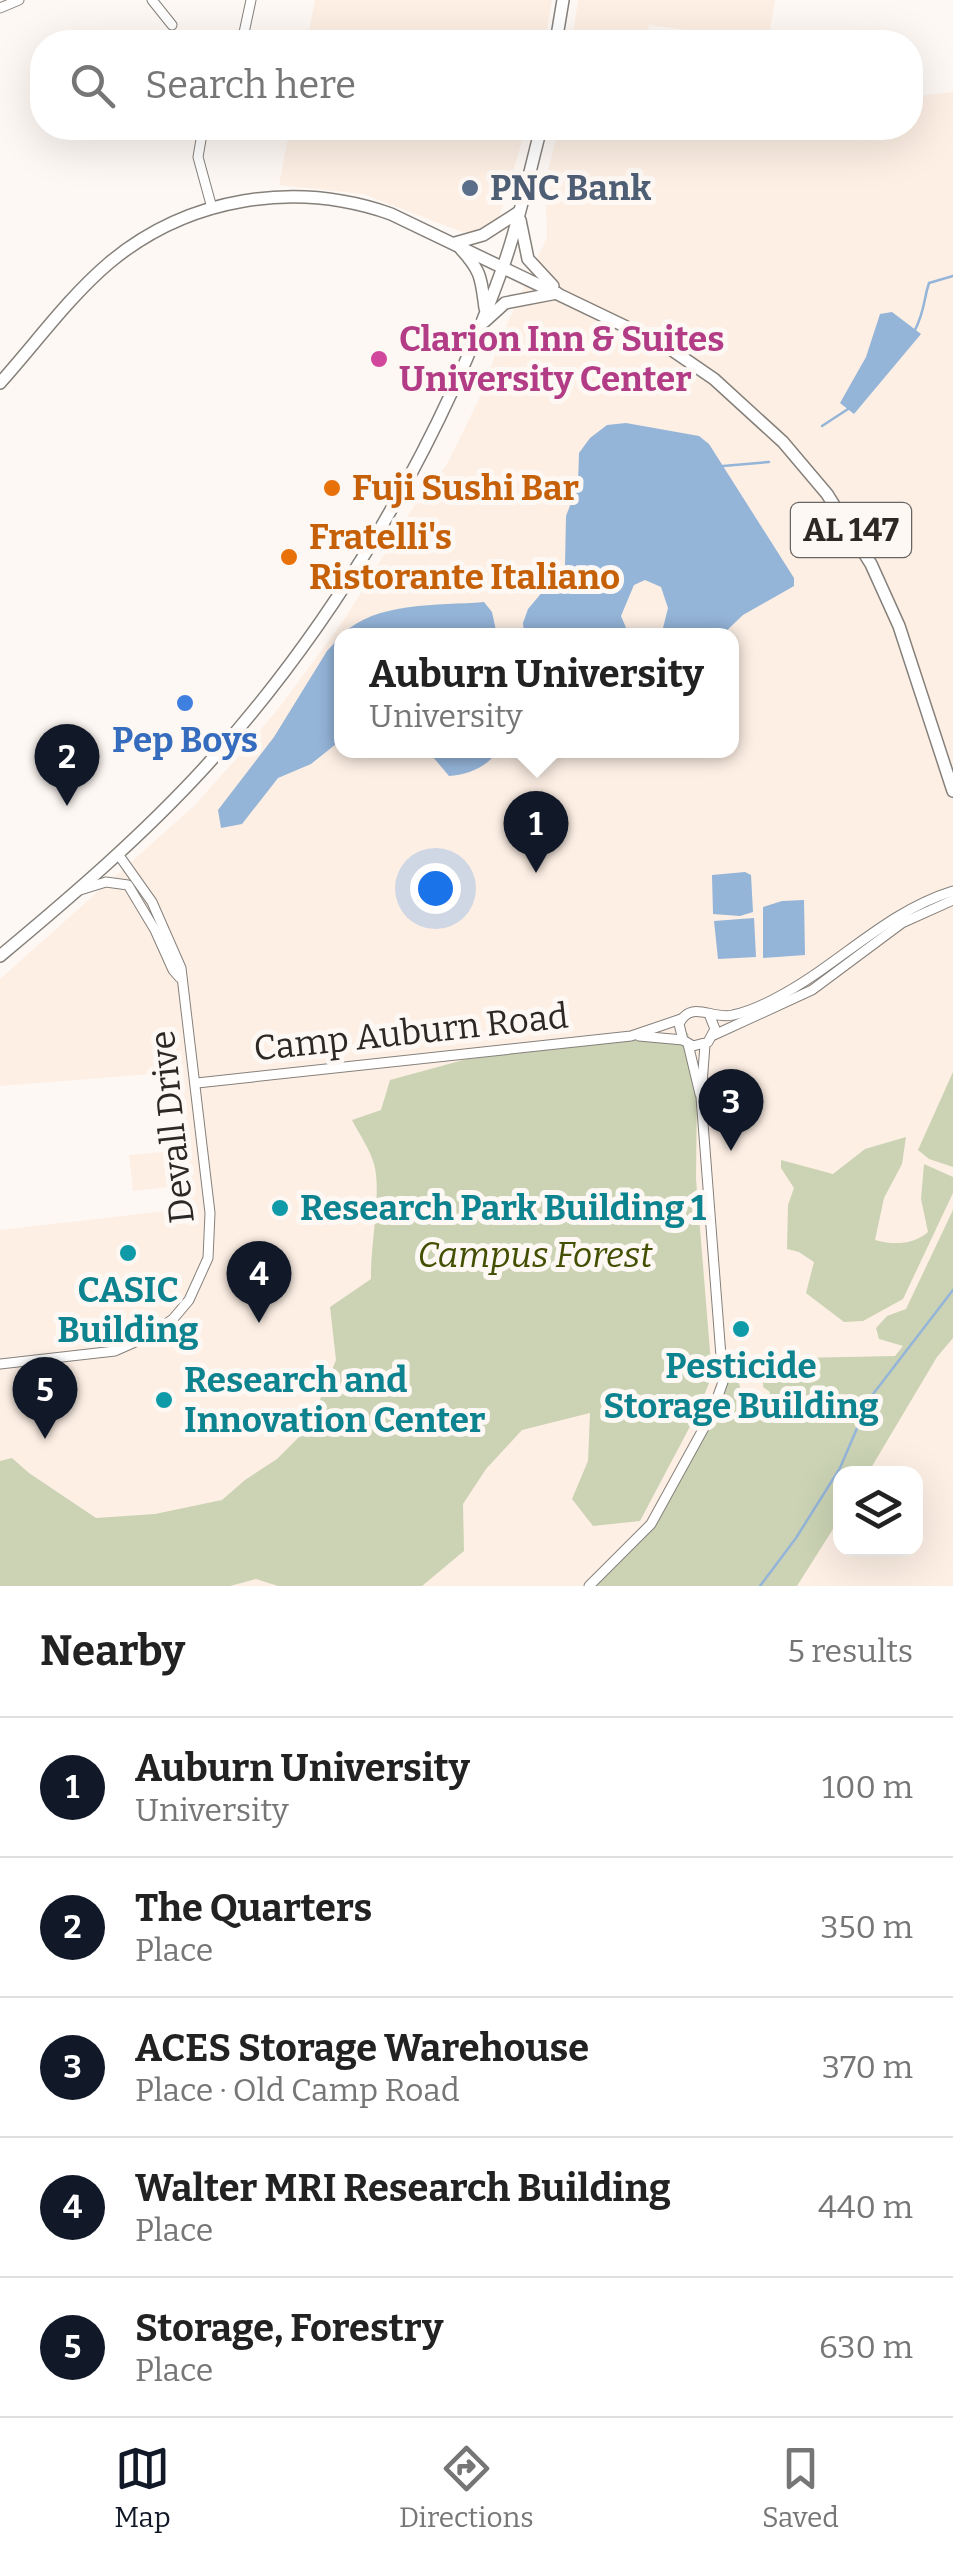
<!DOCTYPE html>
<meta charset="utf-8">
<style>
body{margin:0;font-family:Bitter,serif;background:#f2f2f2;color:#222}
.controls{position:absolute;right:30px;bottom:30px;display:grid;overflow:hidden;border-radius:20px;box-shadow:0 10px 40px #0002}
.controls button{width:90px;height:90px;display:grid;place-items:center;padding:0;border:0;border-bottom:2px solid #e0e0e0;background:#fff;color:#222;font:50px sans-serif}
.you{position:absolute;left:435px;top:888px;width:35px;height:35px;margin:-25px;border:8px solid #fff;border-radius:50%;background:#1a73e8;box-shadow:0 0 0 15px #1a73e833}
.badge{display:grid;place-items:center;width:65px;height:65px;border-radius:50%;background:#111827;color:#fff;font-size:32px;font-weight:700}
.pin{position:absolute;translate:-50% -82px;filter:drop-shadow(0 2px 5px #0008)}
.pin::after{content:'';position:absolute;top:52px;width:35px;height:30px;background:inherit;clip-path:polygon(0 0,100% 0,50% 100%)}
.popup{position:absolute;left:334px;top:628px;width:405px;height:130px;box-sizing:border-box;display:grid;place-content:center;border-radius:20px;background:#fff;filter:drop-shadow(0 2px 8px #0005);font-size:32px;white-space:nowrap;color:#767676}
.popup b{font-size:38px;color:#222}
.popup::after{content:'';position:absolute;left:50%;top:100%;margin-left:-20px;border:20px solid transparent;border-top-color:#fff}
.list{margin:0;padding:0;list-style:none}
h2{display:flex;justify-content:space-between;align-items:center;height:130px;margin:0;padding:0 40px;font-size:42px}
h2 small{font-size:32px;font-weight:400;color:#767676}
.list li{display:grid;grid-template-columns:65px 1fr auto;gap:30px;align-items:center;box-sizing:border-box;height:140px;padding:0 40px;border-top:2px solid #e0e0e0}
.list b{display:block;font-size:38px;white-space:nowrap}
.list p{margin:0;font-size:32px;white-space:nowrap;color:#767676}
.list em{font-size:32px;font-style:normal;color:#767676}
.icon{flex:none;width:55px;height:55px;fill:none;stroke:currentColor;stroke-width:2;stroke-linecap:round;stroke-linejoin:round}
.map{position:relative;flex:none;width:953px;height:1586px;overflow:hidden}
.search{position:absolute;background:#fff;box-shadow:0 10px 40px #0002;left:30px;right:30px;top:30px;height:110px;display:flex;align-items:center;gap:25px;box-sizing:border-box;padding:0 35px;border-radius:40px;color:#767676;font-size:38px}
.sheet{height:830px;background:#fff}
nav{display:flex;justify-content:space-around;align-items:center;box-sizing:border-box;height:140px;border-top:2px solid #e0e0e0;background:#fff;font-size:28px;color:#767676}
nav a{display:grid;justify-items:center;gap:5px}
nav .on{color:#111827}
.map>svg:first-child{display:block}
</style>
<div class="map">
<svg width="953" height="1586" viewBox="0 0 953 1586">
<rect width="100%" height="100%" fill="#fef8f4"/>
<g fill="#fdefe4" fill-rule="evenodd">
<polygon points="315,0 552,0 545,42 307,42"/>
<polygon points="578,0 775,0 768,41 649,25 646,42 572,42"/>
<path d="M953 92V1586H0V1230L192 1208 177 1072 0 1086V979L195 805 226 770 278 709 344 620 427 485 446 466 479 399 504 331 547 237 545 182 559 128H622L623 132 658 128H910L911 97ZM341 636H731V750H341ZM840 1474H916V1548H840Z"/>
<polygon points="290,128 526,128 499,218 477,232 462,232 363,194 279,185"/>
<polygon points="163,1152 167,1187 133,1191 129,1155"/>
</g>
<g fill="#cbd3b4">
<path d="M688 1033 697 1083 696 1179 712 1376 695 1417 640 1521 593 1526 572 1499 588 1461 590 1413 522 1430 486 1469 463 1504 464 1551 422 1586H278L256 1579 230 1586H0V1461L12 1458 29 1473 96 1518 155 1514 222 1500 245 1480 277 1459 309 1427 336 1360 330 1307 371 1279C370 1246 382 1192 374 1164 370 1149 359 1134 352 1120L381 1110 390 1080 467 1059Z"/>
<polygon points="953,1072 953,1167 929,1159 918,1150"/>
<path d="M906 1137 902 1164 884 1198 875 1240C892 1245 914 1245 928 1232L921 1199 924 1164 953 1177V1193L903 1299 863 1321 844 1322 806 1293 814 1262 799 1252 787 1249 788 1205 794 1188 781 1168V1160L833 1174 865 1149Z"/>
<polygon points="953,1210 953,1338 937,1357 868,1473 840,1474 840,1518 797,1586 595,1586 632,1548 686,1465 719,1406 724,1366 730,1365 740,1386 737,1405 768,1401 770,1392 763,1387 764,1374 786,1372 797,1358 895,1356 903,1346 879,1339 876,1328 887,1316 906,1309"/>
</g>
<g fill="#94b4d8">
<polygon points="892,312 921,334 854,414 840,403 866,357 880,314"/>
<polygon points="626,423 699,436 709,444 794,578 794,586 743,615 722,635 645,635 663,628 668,608 661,587 645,580 634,585 621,616 627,630 640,635 524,635 523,623 528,609 565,565 566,516 578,485 579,453 590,438 607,425"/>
<path d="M484 602 492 612 497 635H342C375 601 439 606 484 602Z"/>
<polygon points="341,636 341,740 311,764 278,778 242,824 221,828 218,810 274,737 327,651"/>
<path d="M428 751H497C488 767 467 775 449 776Z"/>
<polygon points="745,872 751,875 753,912 740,916 713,914 712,875"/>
<polygon points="804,900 805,955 763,958 763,907 782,901"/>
<polygon points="754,918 756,957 718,959 714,921"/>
</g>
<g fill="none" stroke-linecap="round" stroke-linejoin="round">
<g stroke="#94b4d8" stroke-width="2.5">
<path d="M915 330C925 310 923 302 929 283L953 276"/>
<polyline points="822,426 848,409"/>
<polyline points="723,466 769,462"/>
<polyline points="760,1586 796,1538 840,1468 870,1398 953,1290"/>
</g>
<defs>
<g id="minor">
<polyline points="152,0 172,25"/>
<polyline points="0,8 19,0"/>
<polyline points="242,42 251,0"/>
<polyline points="203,128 198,157 212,208"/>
<polyline points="80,890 106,882 128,885 155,930 173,970 180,978"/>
<path d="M709 1014 715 1029 708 1042 693 1046 683 1040 679 1024C691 999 712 1020 733 1015 747 1012 763 1005 776 998 838 966 885 912 953 891"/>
<polyline points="714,1035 812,990 902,923 953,900"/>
<polyline points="639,1036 683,1040"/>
<polyline points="688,1044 700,1094"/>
<polyline points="197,1083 631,1036 681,1019"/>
<polyline points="0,1364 115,1351 149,1336 173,1319 189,1300 208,1258 210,1213 181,968 152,902 118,854"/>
<polyline points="589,1586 651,1524 711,1415 723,1382 701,1097 705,1045"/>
</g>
<g id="major">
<polyline points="556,42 563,0"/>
<polyline points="520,220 528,259 553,286"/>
<polyline points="455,243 483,235 519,212"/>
<path d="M461 249C482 272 481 279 485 308"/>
<polyline points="484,322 505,303 557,293"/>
<path d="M0 383C36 343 68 298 109 263 188 197 295 180 391 214L666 346 714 379 783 442 827 494 871 564 899 626 953 791"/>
<path d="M0 956C72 896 143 835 206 766 336 623 438 448 503 267 519 222 529 174 541 128"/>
</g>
</defs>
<use href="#minor" stroke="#86807b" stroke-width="11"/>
<use href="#major" stroke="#86807b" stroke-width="14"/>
<use href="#minor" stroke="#fff" stroke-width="9"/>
<use href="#major" stroke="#fff" stroke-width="11"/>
</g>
<circle fill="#5c6f8a" stroke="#fef8f4" stroke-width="4" cx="470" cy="188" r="10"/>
<circle fill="#d1479c" stroke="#fef8f4" stroke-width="4" cx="379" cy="359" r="10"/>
<g fill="#e8710a" stroke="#fef8f4" stroke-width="4">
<circle cx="332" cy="488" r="10"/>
<circle cx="289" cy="557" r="10"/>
</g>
<circle fill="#3f7fe0" stroke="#fef8f4" stroke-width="4" cx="185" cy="703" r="10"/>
<g fill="#0f9aa8" stroke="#fef8f4" stroke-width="4">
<circle cx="280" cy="1208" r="10"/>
<circle cx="128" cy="1253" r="10"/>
<circle cx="741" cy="1329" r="10"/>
<circle cx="164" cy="1400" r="10"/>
</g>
<g text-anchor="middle" stroke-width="10" stroke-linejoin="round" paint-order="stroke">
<rect fill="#fef8f4" stroke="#6a6664" stroke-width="2.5" x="791" y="503" width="120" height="54" rx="8"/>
<g font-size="32" font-weight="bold" fill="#2b2826">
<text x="851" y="541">AL 147</text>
</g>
<g font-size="35" font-weight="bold" fill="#4e5e75" stroke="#fef8f4" text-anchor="start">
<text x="490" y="200">PNC Bank</text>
</g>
<g font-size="35" font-weight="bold" fill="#b23c85" stroke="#fef8f4" text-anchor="start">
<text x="399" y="351">Clarion Inn &amp; Suites<tspan x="399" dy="40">University Center</tspan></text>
</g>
<g font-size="35" font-weight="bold" fill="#c56008" stroke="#fef8f4" text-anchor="start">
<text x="352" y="500">Fuji Sushi Bar</text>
<text x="309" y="549">Fratelli's<tspan x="309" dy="40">Ristorante Italiano</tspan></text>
</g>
<g font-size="35" font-weight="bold" fill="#366cbe" stroke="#fef8f4">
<text x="185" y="752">Pep Boys</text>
</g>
<g font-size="35" fill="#2b2826" stroke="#fef8f4">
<text transform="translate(411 1032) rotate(-6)" y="12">Camp Auburn Road</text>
<text transform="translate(172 1127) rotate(-96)" y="12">Devall Drive</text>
</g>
<g font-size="35" font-weight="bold" fill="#0d838f" stroke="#fef8f4" text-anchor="start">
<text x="300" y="1220">Research Park Building 1</text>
<text x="128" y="1302" text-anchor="middle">CASIC<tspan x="128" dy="40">Building</tspan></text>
<text x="741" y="1378" text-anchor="middle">Pesticide<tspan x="741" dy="40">Storage Building</tspan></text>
<text x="184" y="1392">Research and<tspan x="184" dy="40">Innovation Center</tspan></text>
</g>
<g font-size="35" font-style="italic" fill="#434f02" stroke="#fef8f4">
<text x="535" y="1267">Campus Forest</text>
</g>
</g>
</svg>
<div class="controls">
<button><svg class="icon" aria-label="layers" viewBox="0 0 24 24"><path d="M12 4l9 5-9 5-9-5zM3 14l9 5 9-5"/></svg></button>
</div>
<div class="you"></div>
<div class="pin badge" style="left:536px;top:873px">1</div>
<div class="popup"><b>Auburn University</b>University</div>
<div class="pin badge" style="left:67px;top:806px">2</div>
<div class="pin badge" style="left:731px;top:1151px">3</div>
<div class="pin badge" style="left:259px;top:1323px">4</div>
<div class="pin badge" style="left:45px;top:1439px">5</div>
<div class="search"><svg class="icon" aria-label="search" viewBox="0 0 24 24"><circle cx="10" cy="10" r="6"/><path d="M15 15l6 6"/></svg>Search here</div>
</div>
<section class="sheet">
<h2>Nearby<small>5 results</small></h2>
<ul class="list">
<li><span class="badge">1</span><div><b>Auburn University</b><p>University</p></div><em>100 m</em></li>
<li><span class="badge">2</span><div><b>The Quarters</b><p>Place</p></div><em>350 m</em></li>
<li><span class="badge">3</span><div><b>ACES Storage Warehouse</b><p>Place · Old Camp Road</p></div><em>370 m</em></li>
<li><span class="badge">4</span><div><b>Walter MRI Research Building</b><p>Place</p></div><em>440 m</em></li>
<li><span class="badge">5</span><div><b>Storage, Forestry</b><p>Place</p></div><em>630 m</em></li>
</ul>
</section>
<nav>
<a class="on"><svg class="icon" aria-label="map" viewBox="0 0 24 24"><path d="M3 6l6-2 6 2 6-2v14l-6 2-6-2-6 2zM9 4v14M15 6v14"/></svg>Map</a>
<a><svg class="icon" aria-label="directions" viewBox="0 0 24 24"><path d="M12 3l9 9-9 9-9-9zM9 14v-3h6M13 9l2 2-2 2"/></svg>Directions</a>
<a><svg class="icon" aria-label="saved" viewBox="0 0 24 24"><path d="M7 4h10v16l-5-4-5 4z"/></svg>Saved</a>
</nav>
